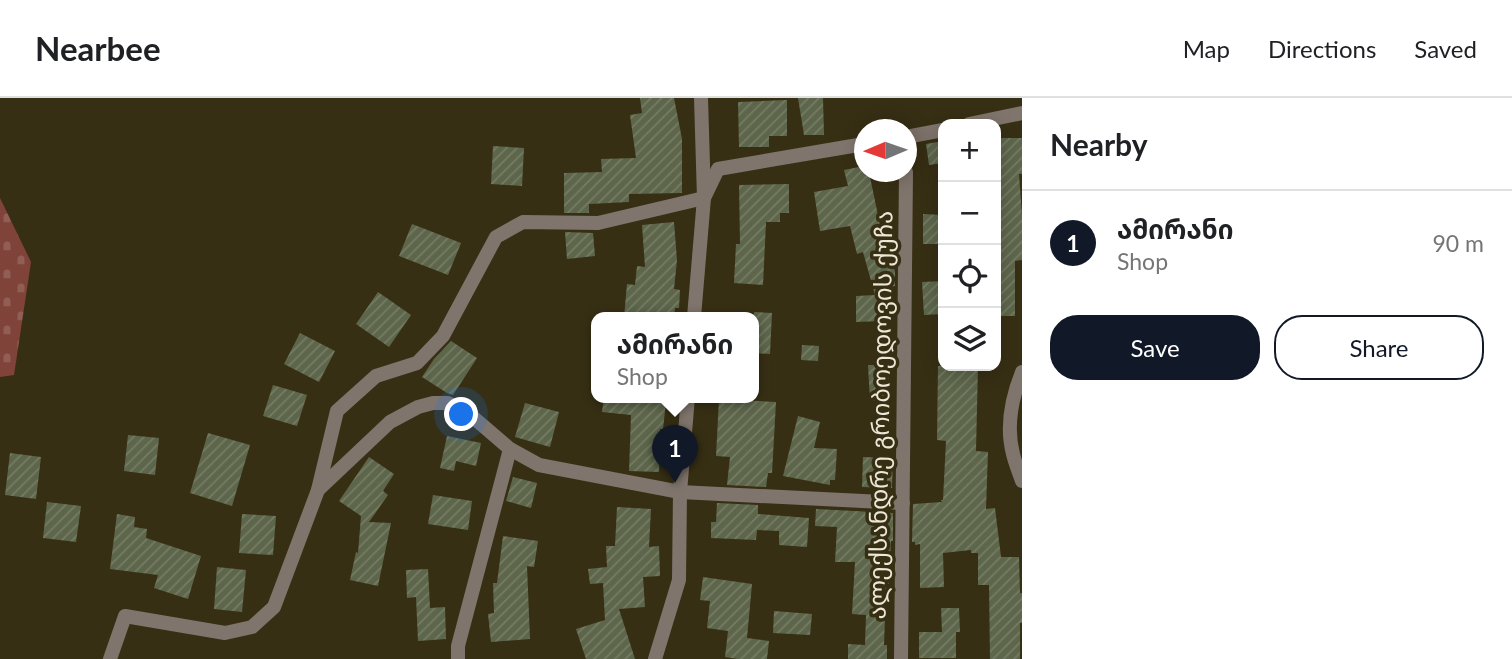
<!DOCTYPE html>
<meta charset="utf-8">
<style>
body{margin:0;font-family:Lato,"Noto Sans Georgian",sans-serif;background:#f6f6f6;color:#202124}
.controls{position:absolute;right:21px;top:21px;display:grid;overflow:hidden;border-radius:14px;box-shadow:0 4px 18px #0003}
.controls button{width:63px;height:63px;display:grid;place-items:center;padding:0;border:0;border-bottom:2px solid #e0e0e0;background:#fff;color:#202124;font:35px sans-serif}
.compass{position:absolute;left:854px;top:21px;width:63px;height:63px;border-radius:50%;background:#fff;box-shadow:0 4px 18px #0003;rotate:268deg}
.you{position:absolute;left:462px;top:317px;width:24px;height:24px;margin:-18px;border:5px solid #fff;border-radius:50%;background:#1a73e8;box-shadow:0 0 0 10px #1a73e833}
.badge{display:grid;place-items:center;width:46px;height:46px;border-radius:50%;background:#111827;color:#fff;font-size:23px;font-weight:700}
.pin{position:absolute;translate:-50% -58px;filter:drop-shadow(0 2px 4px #0008)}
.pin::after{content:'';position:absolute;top:37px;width:24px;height:21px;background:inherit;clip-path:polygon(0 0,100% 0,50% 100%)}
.popup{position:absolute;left:591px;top:214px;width:168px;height:91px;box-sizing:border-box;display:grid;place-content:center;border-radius:14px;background:#fff;filter:drop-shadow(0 2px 5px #0005);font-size:23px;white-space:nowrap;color:#757577}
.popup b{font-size:26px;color:#202124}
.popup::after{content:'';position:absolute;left:50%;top:100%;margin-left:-14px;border:14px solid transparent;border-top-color:#fff}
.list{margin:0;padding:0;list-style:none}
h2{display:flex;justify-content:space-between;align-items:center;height:91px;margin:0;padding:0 28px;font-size:30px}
h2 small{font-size:23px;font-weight:400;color:#757577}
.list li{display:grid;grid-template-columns:46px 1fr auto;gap:21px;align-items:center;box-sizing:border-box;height:105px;padding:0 28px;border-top:2px solid #e0e0e0}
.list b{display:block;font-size:26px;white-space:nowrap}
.list p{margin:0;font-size:23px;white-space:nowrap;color:#757577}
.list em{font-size:23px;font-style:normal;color:#757577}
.actions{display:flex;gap:14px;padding:21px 28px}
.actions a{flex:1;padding:16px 0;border:2px solid #111827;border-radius:28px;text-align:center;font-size:24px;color:#111827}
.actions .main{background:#111827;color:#fff}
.icon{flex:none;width:38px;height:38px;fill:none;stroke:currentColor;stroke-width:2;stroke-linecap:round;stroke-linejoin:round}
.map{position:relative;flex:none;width:1022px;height:561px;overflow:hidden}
header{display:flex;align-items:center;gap:42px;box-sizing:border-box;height:98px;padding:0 35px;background:#fff;border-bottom:2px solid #e0e0e0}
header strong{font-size:33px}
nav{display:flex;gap:38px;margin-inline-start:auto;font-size:24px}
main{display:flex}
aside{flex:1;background:#fff}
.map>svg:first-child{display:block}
</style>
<header>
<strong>Nearbee</strong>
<nav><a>Map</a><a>Directions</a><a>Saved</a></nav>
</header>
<main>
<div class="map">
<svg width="1022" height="561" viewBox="0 0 1022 561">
<defs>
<pattern id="cemetery-stones" width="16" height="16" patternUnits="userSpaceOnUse" patternTransform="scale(1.75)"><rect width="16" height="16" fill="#7f4339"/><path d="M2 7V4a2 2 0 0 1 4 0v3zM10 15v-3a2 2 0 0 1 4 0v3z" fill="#915e55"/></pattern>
<pattern id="building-hatch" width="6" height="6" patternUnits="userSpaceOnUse" patternTransform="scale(1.75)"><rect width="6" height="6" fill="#5d664b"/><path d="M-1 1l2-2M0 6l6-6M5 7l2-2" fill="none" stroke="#747c64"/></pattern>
</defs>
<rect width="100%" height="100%" fill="#372f14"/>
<polygon fill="url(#cemetery-stones)" points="0,100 31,164 14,277 0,279"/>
<g fill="url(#building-hatch)">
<polygon points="640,0 674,0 682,41 682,95 629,96 629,104 589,106 589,115 564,115 564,75 602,74 601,61 636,60 630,17 642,15"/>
<polygon points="798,0 823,0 824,37 804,37"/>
<polygon points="787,2 787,38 769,38 769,49 739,49 738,4"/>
<polygon points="996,40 1022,40 1022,76 1019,76 1022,117 1022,162 1015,163 1015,218 996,218"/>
<polygon points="943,43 943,65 929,67 926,46"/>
<polygon points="493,48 524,50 522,88 491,86"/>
<polygon points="864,68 864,74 869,74 880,127 884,125 895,174 895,188 888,189 889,231 884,232 882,223 856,224 856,198 875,197 863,154 857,156 850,128 820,133 814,94 848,88 844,72"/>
<polygon points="789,86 789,115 780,115 780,124 766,124 763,187 734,185 736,146 740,146 739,87"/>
<polygon points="923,116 943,117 943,146 923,146"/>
<polygon points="674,124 677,162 674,191 680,192 679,210 675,210 674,219 624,219 627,186 635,187 637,168 645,169 642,127"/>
<polygon points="412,126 461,145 448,177 399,158"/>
<polygon points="565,134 593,135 595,158 567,161"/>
<polygon points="943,183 943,216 924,217 922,184"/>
<polygon points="378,194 411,217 389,249 356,226"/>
<polygon points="754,214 772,215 770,256 754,255"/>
<polygon points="300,235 335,253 319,284 284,266"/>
<polygon points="451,243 477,260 453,297 447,295 422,279 434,261"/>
<polygon points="802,247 819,248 818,263 801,262"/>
<polygon points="868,267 888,267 890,302 870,303"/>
<polygon points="938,268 978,268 976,353 988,354 986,411 995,410 1001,459 1019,459 1020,495 1022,495 1022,525 1020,525 1020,561 990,561 989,487 978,487 978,455 971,455 971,452 943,455 944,489 920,490 920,446 915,447 915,444 912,444 913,406 942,404 941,402 943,402 946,343 937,342"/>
<polygon points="273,287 307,297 297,328 263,318"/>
<polygon points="604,299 623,299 666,304 663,331 660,331 659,374 629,373 631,317 602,314"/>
<polygon points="719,301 776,304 772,375 768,375 766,389 727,387 730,359 716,358"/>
<polygon points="525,305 559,314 550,349 515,339"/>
<polygon points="798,318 820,324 814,350 837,351 835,382 830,382 830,387 783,378"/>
<polygon points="208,335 250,347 232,408 190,395"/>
<polygon points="128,337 159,340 155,377 124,373"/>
<polygon points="447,338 481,345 476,368 456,363 454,373 440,370"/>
<polygon points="10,355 41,359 36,401 5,397"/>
<polygon points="369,359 394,376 383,393 388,397 369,424 391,425 378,488 350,482 356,454 358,455 361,418 339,403"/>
<polygon points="863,359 893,360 892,390 862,389"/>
<polygon points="513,379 537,385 531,410 506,403"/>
<polygon points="433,397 472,403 468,432 428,426"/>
<polygon points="47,404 81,408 76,444 43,440"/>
<polygon points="717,405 758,407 758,416 809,420 807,449 779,447 779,433 757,432 756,442 711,440 711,424 716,424"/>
<polygon points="617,409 651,411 649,449 659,448 660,478 643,479 645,509 619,511 635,561 586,561 576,531 605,522 603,485 590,486 588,471 607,469 606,448 615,448"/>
<polygon points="816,411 893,415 893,443 891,443 889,486 887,486 885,520 884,547 887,547 887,561 848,561 848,546 865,547 866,517 852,516 855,464 835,464 837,429 815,428"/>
<polygon points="117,416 135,419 134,429 147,431 146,440 201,458 188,501 154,490 158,477 110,471"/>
<polygon points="242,416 276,418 273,457 239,455"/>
<polygon points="503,438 538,443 534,469 527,468 530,541 491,544 488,516 494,515 493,485 497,485"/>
<polygon points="217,469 246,472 242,514 214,511"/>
<polygon points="428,471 430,510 445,509 446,541 418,543 416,499 407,500 406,472"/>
<polygon points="703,479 752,486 747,540 769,543 767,561 738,561 725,559 728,533 707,530 710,503 700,502"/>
<polygon points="941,510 959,510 960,534 956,534 956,560 919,560 919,534 942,534"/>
<polygon points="774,513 812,516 810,537 773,535"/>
</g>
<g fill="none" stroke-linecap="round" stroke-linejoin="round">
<g stroke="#80756c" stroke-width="14">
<polyline points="969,26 1022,15"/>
<polyline points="906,39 943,32"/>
<polyline points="694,219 704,100 701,0"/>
<path d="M1022 274C1012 299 1006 329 1013 356 1015 365 1019 374 1022 383"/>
<polyline points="318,392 390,324 418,309 433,305 448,305 467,314 510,351 539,367 680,394 903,405"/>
<polyline points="110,561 125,518 225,535 252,529 274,509 318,392 337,313 376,278 417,265 443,238 496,139 523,124 598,125 704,100 718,71 864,46"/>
<polyline points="458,561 458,548 510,351"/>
<polyline points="655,561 679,482 680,394 688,299"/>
<polyline points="901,561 906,74"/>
</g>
</g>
<g text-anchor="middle" stroke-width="7" stroke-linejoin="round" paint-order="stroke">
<g font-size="24" fill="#ece7d7" stroke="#372f14">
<text transform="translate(881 317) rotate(-89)" y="8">ალექსანდრე გრიბოედოვის ქუჩა</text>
</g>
</g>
</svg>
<div class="controls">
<button>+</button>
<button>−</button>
<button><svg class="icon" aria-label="locate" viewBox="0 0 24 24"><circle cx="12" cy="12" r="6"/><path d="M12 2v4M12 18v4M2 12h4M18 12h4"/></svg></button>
<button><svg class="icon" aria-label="layers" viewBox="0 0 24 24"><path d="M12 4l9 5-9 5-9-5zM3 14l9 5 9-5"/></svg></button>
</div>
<svg class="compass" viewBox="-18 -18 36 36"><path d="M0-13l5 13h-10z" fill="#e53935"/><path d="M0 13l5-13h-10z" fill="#757577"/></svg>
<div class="you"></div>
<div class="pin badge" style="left:675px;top:385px">1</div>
<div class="popup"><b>ამირანი</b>Shop</div>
</div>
<aside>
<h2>Nearby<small></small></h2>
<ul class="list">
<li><span class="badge">1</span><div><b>ამირანი</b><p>Shop</p></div><em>90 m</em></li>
</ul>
<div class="actions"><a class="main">Save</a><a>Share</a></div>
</aside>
</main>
